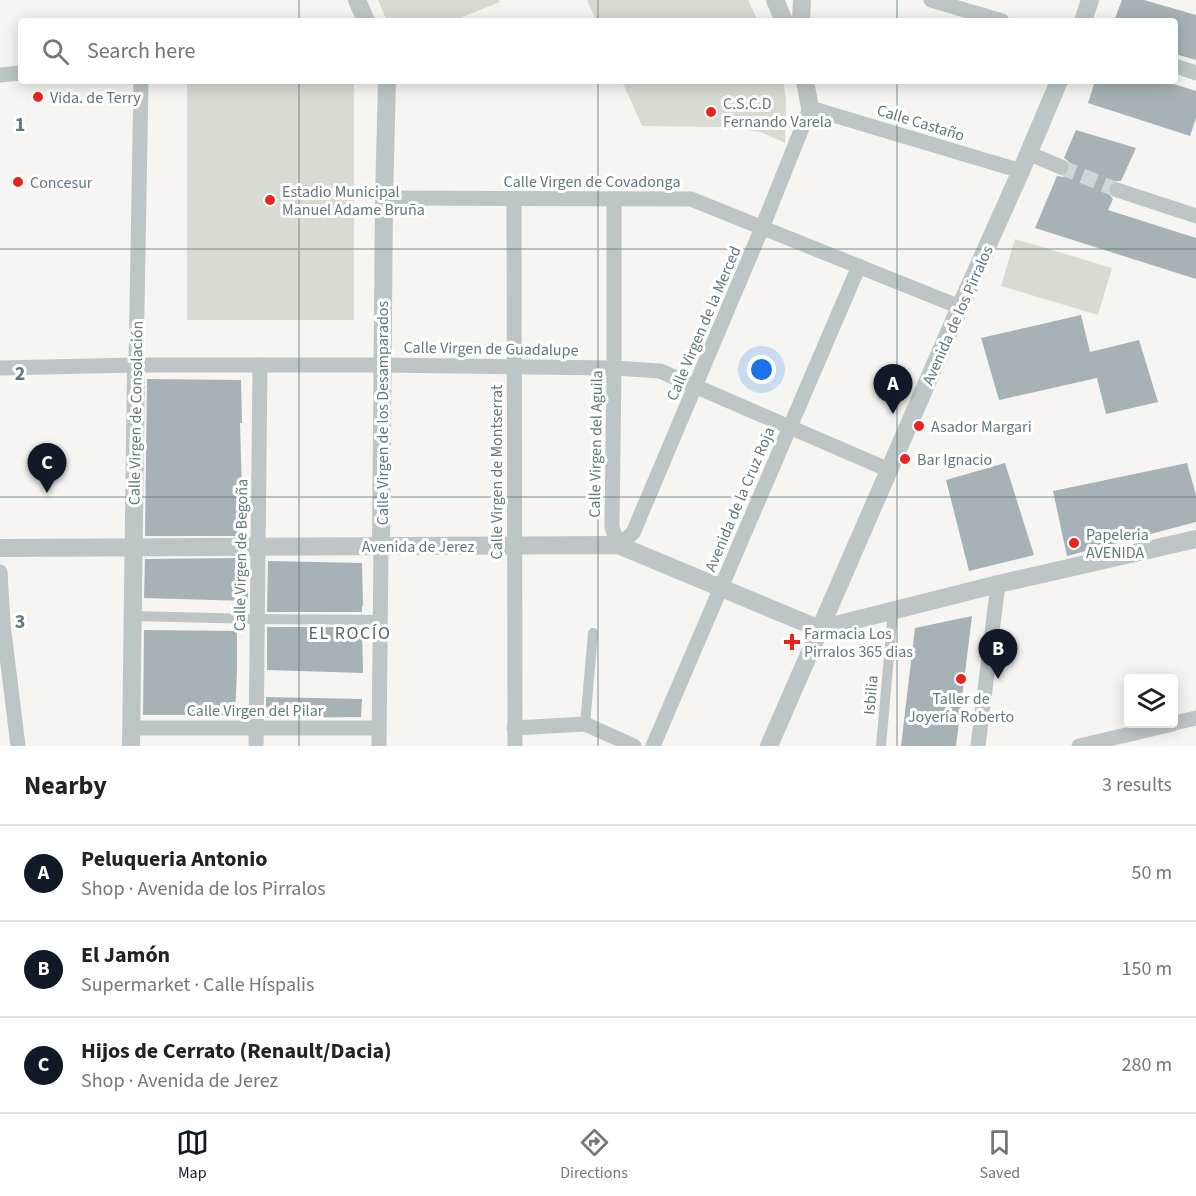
<!DOCTYPE html>
<meta charset="utf-8">
<style>
body{margin:0;font-family:"Source Sans 3",sans-serif;background:#f6f6f6;color:#222}
.controls{position:absolute;right:18px;bottom:18px;display:grid;overflow:hidden;border-radius:6px;box-shadow:0 3px 15px #0003}
.controls button{width:54px;height:54px;display:grid;place-items:center;padding:0;border:0;border-bottom:2px solid #e0e0e0;background:#fff;color:#222;font:30px sans-serif}
.you{position:absolute;left:762px;top:370px;width:21px;height:21px;margin:-15px;border:4px solid #fff;border-radius:50%;background:#1a73e8;box-shadow:0 0 0 9px #1a73e833}
.badge{display:grid;place-items:center;width:39px;height:39px;border-radius:50%;background:#111827;color:#fff;font-size:20px;font-weight:700}
.pin{position:absolute;translate:-50% -50px;filter:drop-shadow(0 2px 3px #0008)}
.pin::after{content:'';position:absolute;top:32px;width:21px;height:18px;background:inherit;clip-path:polygon(0 0,100% 0,50% 100%)}
.list{margin:0;padding:0;list-style:none}
h2{display:flex;justify-content:space-between;align-items:center;height:78px;margin:0;padding:0 24px;font-size:26px}
h2 small{font-size:20px;font-weight:400;color:#767676}
.list li{display:grid;grid-template-columns:39px 1fr auto;gap:18px;align-items:center;box-sizing:border-box;height:96px;padding:0 24px;border-top:2px solid #e0e0e0}
.list b{display:block;font-size:22px;white-space:nowrap}
.list p{margin:0;font-size:20px;white-space:nowrap;color:#767676}
.list em{font-size:20px;font-style:normal;color:#767676}
.icon{flex:none;width:33px;height:33px;fill:none;stroke:currentColor;stroke-width:2;stroke-linecap:round;stroke-linejoin:round}
.map{position:relative;flex:none;width:1196px;height:746px;overflow:hidden}
.search{position:absolute;background:#fff;box-shadow:0 3px 15px #0003;left:18px;right:18px;top:18px;height:66px;display:flex;align-items:center;gap:15px;box-sizing:border-box;padding:0 21px;border-radius:6px;color:#767676;font-size:22px}
.sheet{height:366px;background:#fff}
nav{display:flex;justify-content:space-around;align-items:center;box-sizing:border-box;height:84px;border-top:2px solid #e0e0e0;background:#fff;font-size:16px;color:#767676}
nav a{display:grid;justify-items:center;gap:3px}
nav .on{color:#111827}
.map>svg:first-child{display:block}
</style>
<div class="map">
<svg width="1196" height="746" viewBox="0 0 1196 746">
<rect width="100%" height="100%" fill="#f6f5f2"/>
<g fill="#d7dbd1">
<polygon points="378,0 499,0 500,2 452,21 387,21"/>
<polygon points="587,0 748,0 758,21 596,21"/>
<rect x="187" y="81" width="167" height="239"/>
<polygon points="622,81 783,81 786,99 785,143 761,132 722,127 642,126"/>
<polygon points="1015,239 1112,268 1098,315 1001,286"/>
</g>
<g fill="#a6b2b5">
<polygon points="1122,0 1144,0 1196,15 1196,60 1175,54 1175,21 1114,21"/>
<polygon points="1095,81 1164,81 1196,91 1196,118 1190,136 1088,103"/>
<polygon points="1076,130 1136,148 1121,181 1114,181 1108,186 1108,193 1113,199 1108,210 1196,238 1196,279 1035,228 1057,176 1063,177 1070,171 1071,165 1068,161 1064,158"/>
<polygon points="1081,315 1090,352 1139,340 1158,402 1106,414 1097,378 999,400 981,338"/>
<polygon points="147,379 241,380 242,423 240,423 242,491 240,491 238,536 145,536"/>
<polygon points="1005,463 1034,555 969,571 946,480"/>
<polygon points="1187,463 1196,495 1196,522 1067,556 1053,491"/>
<polygon points="240,558 240,561 248,561 248,601 144,598 145,559"/>
<polygon points="268,561 362,563 363,606 362,606 362,612 267,612"/>
<polygon points="972,616 956,746 901,746 915,628"/>
<polygon points="267,627 362,627 363,673 267,670"/>
<polygon points="144,630 237,631 237,672 235,715 143,715"/>
<polygon points="266,697 362,699 361,717 266,718"/>
</g>
<g fill="none" stroke-linecap="round" stroke-linejoin="round">
<polyline stroke="#d0d6d5" stroke-width="15" stroke-dasharray="15 8" stroke-linecap="butt" points="1061,167 1117,190"/>
<g stroke="#bec5c7" stroke-width="10">
<polyline points="133,616 257,619 380,620"/>
<polyline points="585,724 593,633"/>
<polyline points="881,746 893,611"/>
</g>
<g stroke="#bec5c7" stroke-width="15">
<polyline points="931,0 1002,21"/>
<polyline points="1175,66 1196,73"/>
<polyline points="0,75 21,73"/>
<polyline points="1028,153 1061,167"/>
<polyline points="1117,190 1196,216"/>
<polyline points="384,198 691,199 960,307"/>
<polyline points="514,199 515,746"/>
<polyline points="614,199 614,368 612,527 618,545 633,533 762,228 810,108 1021,171"/>
<polyline points="136,365 141,81"/>
<polyline points="0,368 136,365 382,365 614,368 660,371 889,470"/>
<polyline points="0,572 3,624 18,746"/>
<polyline points="1174,723 1196,718"/>
<polyline points="131,728 379,728"/>
<polyline points="514,728 585,724 634,746"/>
<polyline points="256,746 260,365"/>
<polyline points="379,746 381,546"/>
<polyline points="653,746 859,266"/>
<polyline points="978,746 998,584"/>
<polyline points="1079,746 1173,724"/>
</g>
<g stroke="#bec5c7" stroke-width="18">
<polyline points="357,0 366,21"/>
<polyline points="775,0 784,21"/>
<polyline points="801,21 802,0"/>
<polyline points="1083,21 1090,0"/>
<polyline points="805,81 810,108"/>
<polyline points="381,546 384,198 387,81"/>
<polyline points="0,548 618,545 820,629 998,584 1196,539"/>
<polyline points="131,746 136,365"/>
<polyline points="769,746 960,307 1021,171 1059,81"/>
</g>
</g>
<path fill="none" stroke="#60787f" stroke-width="1.5" stroke-opacity="0.55" d="M299 0V21M598 0V21M897 0V21M299 81V746M598 81V746M897 81V746M0 249H1196M0 497H1196"/>
<g fill="#ea231e" stroke="#fff" stroke-width="2">
<circle cx="38" cy="97" r="6"/>
<circle cx="711" cy="112" r="6"/>
<circle cx="18" cy="182" r="6"/>
<circle cx="270" cy="200" r="6"/>
<circle cx="919" cy="426" r="6"/>
<circle cx="905" cy="459" r="6"/>
<circle cx="1074" cy="543" r="6"/>
<path d="M789 633h6v6h6v6h-6v6h-6v-6h-6v-6h6z"/>
<circle cx="961" cy="679" r="6"/>
</g>
<g text-anchor="middle" stroke-width="6" stroke-linejoin="round" paint-order="stroke">
<g font-size="16" fill="#60787f" stroke="#fff" text-anchor="start">
<text x="50" y="103">Vida. de Terry</text>
<text x="723" y="109">C.S.C.D<tspan x="723" dy="18">Fernando Varela</tspan></text>
<text x="30" y="188">Concesur</text>
<text x="282" y="197">Estadio Municipal<tspan x="282" dy="18">Manuel Adame Bruña</tspan></text>
<text x="931" y="432">Asador Margari</text>
<text x="917" y="465">Bar Ignacio</text>
<text x="1086" y="540">Papeleria<tspan x="1086" dy="18">AVENIDA</tspan></text>
<text x="804" y="639">Farmacia Los<tspan x="804" dy="18">Pirralos 365 dias</tspan></text>
<text x="961" y="704" text-anchor="middle">Taller de<tspan x="961" dy="18">Joyería Roberto</tspan></text>
</g>
<g font-size="16" fill="#60787f" stroke="#fff">
<text transform="translate(921 122) rotate(17)" y="6">Calle Castaño</text>
<text x="592" y="187">Calle Virgen de Covadonga</text>
<text transform="translate(957 315) rotate(-66)" y="6">Avenida de los Pirralos</text>
<text transform="translate(703 323) rotate(-67)" y="6">Calle Virgen de la Merced</text>
<text transform="translate(491 348) rotate(1)" y="6">Calle Virgen de Guadalupe</text>
<text transform="translate(135 413) rotate(-89)" y="6">Calle Virgen de Consolación</text>
<text transform="translate(382 413) rotate(-90)" y="6">Calle Virgen de los Desamparados</text>
<text transform="translate(595 444) rotate(-89)" y="6">Calle Virgen del Aguila</text>
<text transform="translate(496 472) rotate(-90)" y="6">Calle Virgen de Montserrat</text>
<text transform="translate(739 499) rotate(-67)" y="6">Avenida de la Cruz Roja</text>
<text x="418" y="552">Avenida de Jerez</text>
<text transform="translate(240 555) rotate(-89)" y="6">Calle Virgen de Begoña</text>
<text transform="translate(870 695) rotate(-85)" y="6">Isbilia</text>
<text x="255" y="716">Calle Virgen del Pilar</text>
</g>
<g font-size="18" letter-spacing="1.5" fill="#52646a" stroke="#fff">
<text x="350" y="639">EL ROCÍO</text>
</g>
</g>
<g font-size="20" text-anchor="middle" font-weight="bold" fill="#60787f" stroke="#fff" stroke-width="6" stroke-linejoin="round" paint-order="stroke">
<text x="20" y="131">1</text>
<text x="20" y="380">2</text>
<text x="20" y="628">3</text>
</g>
</svg>
<div class="controls">
<button><svg class="icon" aria-label="layers" viewBox="0 0 24 24"><path d="M12 4l9 5-9 5-9-5zM3 14l9 5 9-5"/></svg></button>
</div>
<div class="you"></div>
<div class="pin badge" style="left:893px;top:414px">A</div>
<div class="pin badge" style="left:998px;top:679px">B</div>
<div class="pin badge" style="left:47px;top:493px">C</div>
<div class="search"><svg class="icon" aria-label="search" viewBox="0 0 24 24"><circle cx="10" cy="10" r="6"/><path d="M15 15l6 6"/></svg>Search here</div>
</div>
<section class="sheet">
<h2>Nearby<small>3 results</small></h2>
<ul class="list">
<li><span class="badge">A</span><div><b>Peluqueria Antonio</b><p>Shop · Avenida de los Pirralos</p></div><em>50 m</em></li>
<li><span class="badge">B</span><div><b>El Jamón</b><p>Supermarket · Calle Híspalis</p></div><em>150 m</em></li>
<li><span class="badge">C</span><div><b>Hijos de Cerrato (Renault/Dacia)</b><p>Shop · Avenida de Jerez</p></div><em>280 m</em></li>
</ul>
</section>
<nav>
<a class="on"><svg class="icon" aria-label="map" viewBox="0 0 24 24"><path d="M3 6l6-2 6 2 6-2v14l-6 2-6-2-6 2zM9 4v14M15 6v14"/></svg>Map</a>
<a><svg class="icon" aria-label="directions" viewBox="0 0 24 24"><path d="M12 3l9 9-9 9-9-9zM9 14v-3h6M13 9l2 2-2 2"/></svg>Directions</a>
<a><svg class="icon" aria-label="saved" viewBox="0 0 24 24"><path d="M7 4h10v16l-5-4-5 4z"/></svg>Saved</a>
</nav>
